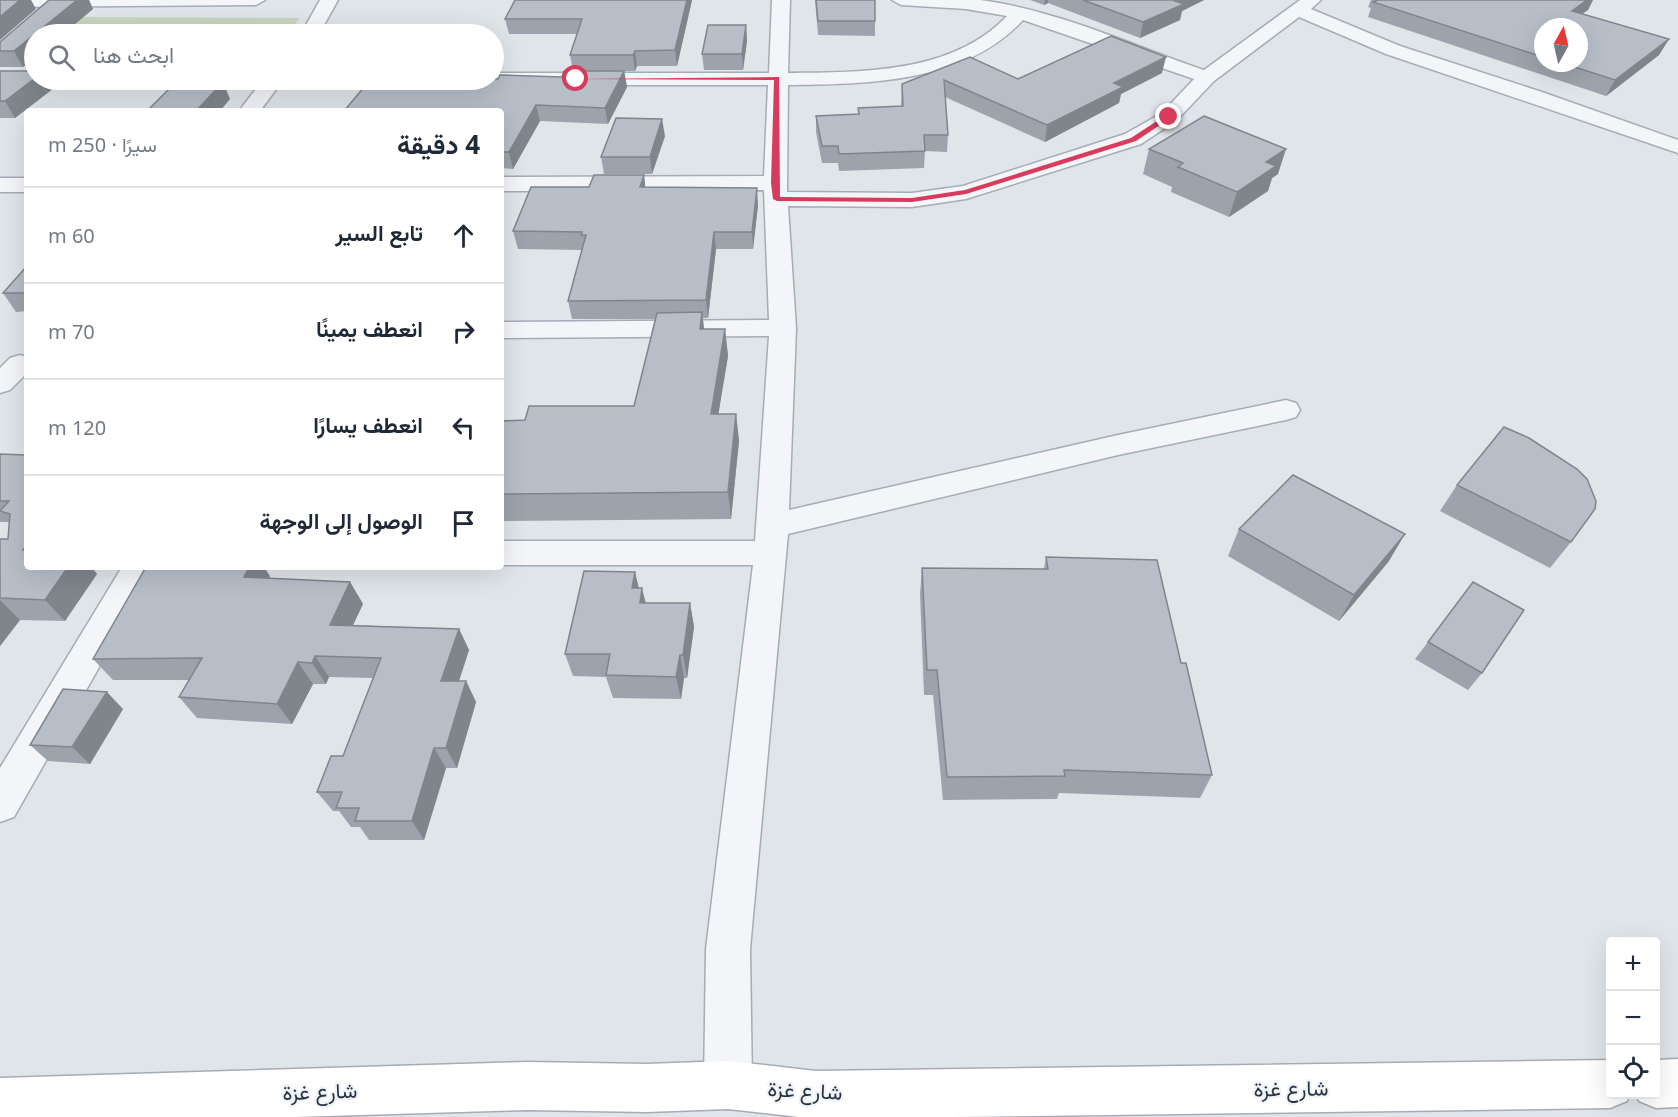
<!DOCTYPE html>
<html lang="ar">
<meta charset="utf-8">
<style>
body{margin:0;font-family:"Noto Sans",Vazirmatn,sans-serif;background:#f2f2f3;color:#1f2937;direction:rtl}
.controls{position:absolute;right:18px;bottom:18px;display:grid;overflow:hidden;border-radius:6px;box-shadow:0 6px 24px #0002}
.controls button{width:54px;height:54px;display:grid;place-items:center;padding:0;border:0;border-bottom:2px solid #e0e1e3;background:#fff;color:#1f2937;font:30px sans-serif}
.compass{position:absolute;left:1534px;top:18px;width:54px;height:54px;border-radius:50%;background:#fff;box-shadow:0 6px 24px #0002;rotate:8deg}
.stop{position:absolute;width:18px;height:18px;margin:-14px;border:4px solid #d93b5c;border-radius:50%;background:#fff}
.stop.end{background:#d93b5c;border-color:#fff;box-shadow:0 2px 6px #0008}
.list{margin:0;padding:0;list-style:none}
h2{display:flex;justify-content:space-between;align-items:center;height:78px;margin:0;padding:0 24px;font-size:26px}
h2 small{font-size:20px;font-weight:400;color:#747a83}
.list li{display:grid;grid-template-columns:39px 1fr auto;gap:18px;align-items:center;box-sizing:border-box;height:96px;padding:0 24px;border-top:2px solid #e0e1e3}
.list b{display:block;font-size:22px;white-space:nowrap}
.list em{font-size:20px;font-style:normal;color:#747a83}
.icon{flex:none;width:33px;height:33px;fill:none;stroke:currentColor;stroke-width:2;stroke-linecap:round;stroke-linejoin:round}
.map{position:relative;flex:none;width:1678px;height:1117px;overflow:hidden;direction:ltr}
.search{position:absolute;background:#fff;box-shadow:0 6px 24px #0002;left:24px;top:24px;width:480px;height:66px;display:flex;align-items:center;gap:15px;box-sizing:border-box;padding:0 21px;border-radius:33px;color:#747a83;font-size:22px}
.panel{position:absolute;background:#fff;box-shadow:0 6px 24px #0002;left:24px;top:108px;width:480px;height:462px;border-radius:6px;direction:rtl}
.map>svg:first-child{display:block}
</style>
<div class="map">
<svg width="1678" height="1117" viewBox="0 0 1678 1117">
<rect width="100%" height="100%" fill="#e0e5ea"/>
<polygon fill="#c7d5c0" points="57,17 300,18 286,34 36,34"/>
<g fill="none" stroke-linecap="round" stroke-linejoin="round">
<defs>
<g id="minor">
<polygon points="0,0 265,0 256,5 0,7"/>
<polygon points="320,0 338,0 319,34 301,34"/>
<path d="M772 0H790L788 73C862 72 952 74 1007 16L966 9 901 5 892 0C921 0 951 0 980 0 1057 10 1131 45 1204 70L1300 0H1321L1311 9 1400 46 1539 91 1678 140V153L1386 54 1299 17 1214 81 1176 121 1141 144 966 199 912 207 788 206 796 328 789 510 1118 435 1286 400 1296 403 1300 410 1296 417 1286 420 1118 455 788 534 750 949 752 1085 745 1102 728 1109 711 1102 704 1085 706 949 753 565H501V541H755L769 336 501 338V322L769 320 764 190 501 191V177L764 176 768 85H494L485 80H494V73H769ZM1023 20 1194 79 1162 113 1125 134 963 186 912 193 787 192 788 85C868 84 965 83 1023 20Z"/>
<polygon points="263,80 283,80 260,111 239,111"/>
<rect x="0" y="178" width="27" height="14"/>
<polygon points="20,355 27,357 27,373 10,390 0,393 0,368 10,358"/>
<polygon points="122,567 156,567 14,817 0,822 0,768"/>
</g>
<g id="secondary">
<polygon points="1678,1059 1678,1107 1656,1108 1639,1101 1637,1094 1656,1094 1656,1060"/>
<polygon points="1610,1060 1610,1094 1629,1094 1627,1101 1610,1108 955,1117 799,1117 728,1109 647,1112 528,1110 294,1117 0,1117 0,1078 528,1062 647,1064 728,1061 816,1071"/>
</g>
</defs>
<use href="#minor" stroke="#a5acb5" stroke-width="3"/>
<use href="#secondary" stroke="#a5acb5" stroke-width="3"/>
<use href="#minor" fill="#f3f5f8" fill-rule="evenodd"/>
<use href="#secondary" fill="#fff" fill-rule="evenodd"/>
</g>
<g fill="#9da3ac" fill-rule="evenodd">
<polygon points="49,0 89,0 93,9 63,34 34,34 34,58 23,67 0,67 0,42"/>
<polygon points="692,0 677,66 637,66 635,71 573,71 570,55 577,34 509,34 505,19"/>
<polygon points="815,0 875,0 875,36 818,35"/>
<polygon points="1030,0 1204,0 1182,11 1180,20 1140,38 1048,3 1044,5"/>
<path d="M1371 0H1593L1588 10 1582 14 1669 39 1659 55 1606 96 1368 17 1371 8 1368 7ZM1543 27 1579 63H1543Z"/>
<polygon points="746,25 747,41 743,70 704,70 702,54"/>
<polygon points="970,57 1018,79 1162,73 1121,94 1119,103 1045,142 945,97 948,135 947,152 925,151 924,168 839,171 838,163 822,163 816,132 816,116 858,114 858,108 901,106 902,84"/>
<polygon points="0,71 34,80 49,80 54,88 15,118 0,118"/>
<polygon points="624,71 627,87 608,124 540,121 513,169 501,168 501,111 494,80 562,77"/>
<polygon points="665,136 652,174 604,174 601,157"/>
<polygon points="1149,149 1278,174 1272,178 1268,191 1229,217 1171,192 1172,187 1143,174"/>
<polygon points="644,175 645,187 758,205 753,249 716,249 708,318 703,318 704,329 725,329 728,356 718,414 736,414 739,441 731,519 501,521 501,421 525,420 634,406 655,319 572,319 568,301 582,250 518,249 513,231 589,187"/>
<polygon points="27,266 27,311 16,312 3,293"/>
<polygon points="0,454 27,567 91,567 97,574 65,621 20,620 0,646 0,539 8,539 9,522 0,522"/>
<polygon points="1457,485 1571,542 1550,568 1440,511"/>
<polygon points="1239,529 1389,561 1339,621 1228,556"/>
<polygon points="1046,557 1181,663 1212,775 1200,798 1059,793 1057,799 943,800 933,695 924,695 920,594 922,568 1044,569"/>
<polygon points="635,572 639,588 646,603 690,603 694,627 687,678 684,678 681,699 613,698 606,677 573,676 565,654"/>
<polygon points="270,576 269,578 350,582 363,604 353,625 459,629 469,650 459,681 466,681 476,702 457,768 446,768 424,840 369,840 360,827 351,827 339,811 333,811 317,792 343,756 373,678 329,677 326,684 313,684 292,724 197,718 179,697 189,680 113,680 93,659"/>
<polygon points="1428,642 1482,673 1468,690 1415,659"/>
<polygon points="123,709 90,764 48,761 30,745"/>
</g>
<g fill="#80858c">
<polygon points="20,0 31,0 36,9 0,40 0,17"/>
<polygon points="77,0 89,0 93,9 63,34 35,34"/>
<polygon points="687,0 692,0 677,66 675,50"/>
<polygon points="1045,0 1048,0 1048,3 1044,5"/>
<polygon points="1178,0 1204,0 1182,11 1180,20 1140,38 1143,22"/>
<polygon points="1587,0 1593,0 1588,10 1564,26 1572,11"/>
<polygon points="746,25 747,41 743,70 742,54"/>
<polygon points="34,35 34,58 23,67 14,51"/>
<polygon points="1669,39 1659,55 1606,96 1615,80"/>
<polygon points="635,51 637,66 635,71 633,55"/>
<polygon points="1166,57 1162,73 1121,94 1119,103 1045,142 1047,125 1114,83"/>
<polygon points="624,71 627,87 608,124 605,108"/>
<polygon points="34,79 49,80 54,88 15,118 5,101"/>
<polygon points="223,82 230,99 220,111 196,111"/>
<polygon points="536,105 540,121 513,169 509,152"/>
<polygon points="662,119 665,136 652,174 650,157"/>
<polygon points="1286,149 1278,174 1272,178 1268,191 1229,217 1237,192 1266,162"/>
<polygon points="644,175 646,193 640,187"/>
<polygon points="757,188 758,205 753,249 752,232"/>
<polygon points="714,232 716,249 708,318 706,300"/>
<polygon points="702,312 705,339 700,329"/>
<polygon points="725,329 728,356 714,441 711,414"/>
<polygon points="736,414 739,441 731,519 728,492"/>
<polygon points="1405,534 1389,561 1339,621 1354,595"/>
<polygon points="68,567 91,567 97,574 65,621 45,600"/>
<polygon points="249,567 264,567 270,576 259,599 244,577"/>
<polygon points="635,572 640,595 632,588"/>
<polygon points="350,582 363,604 343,646 330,625"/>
<polygon points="642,588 648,612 640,603"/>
<polygon points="0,600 20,620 0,646"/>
<polygon points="690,603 694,627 687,678 683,655"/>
<polygon points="459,629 469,650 452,702 441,681"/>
<polygon points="680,655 684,678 681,699 676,677"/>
<polygon points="315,656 329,677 326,684 312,663"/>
<polygon points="298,662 313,684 292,724 277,704"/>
<polygon points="466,681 476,702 457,768 446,748"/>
<polygon points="107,692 123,709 90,764 72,747"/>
<polygon points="434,748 446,768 424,840 412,821"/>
</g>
<g fill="#b7bec8" stroke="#80858c" stroke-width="1.5">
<polygon points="0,0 20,0 0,17"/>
<polygon points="49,0 77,0 14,51 0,51 0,42"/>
<polygon points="515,0 687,0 675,50 635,51 633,55 570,55 582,19 505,19"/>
<polygon points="816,0 875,0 875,21 818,21"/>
<polygon points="1083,0 1178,0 1175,1 1184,4 1143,22"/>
<polygon points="1378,0 1587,0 1572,11 1669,39 1615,80 1562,63 1579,63 1579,27 1543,27 1543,57 1373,2"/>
<polygon points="708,25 746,25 742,54 702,54"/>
<polygon points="1111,36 1166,57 1114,83 1123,87 1047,125 944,80 948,135 924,135 925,151 839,154 838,146 822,146 816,116 859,114 858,108 903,106 902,84 970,57 1018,79"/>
<polygon points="0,71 34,71 34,79 5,101 0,101"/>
<polygon points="564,71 624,71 605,108 536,105 509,152 501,152 501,111 344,111 370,80 494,80 494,79 498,79 500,75 562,77"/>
<polygon points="176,82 223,82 196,111 147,111"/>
<polygon points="1204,116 1286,149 1266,162 1276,166 1237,192 1178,167 1183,163 1149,149"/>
<polygon points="616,118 662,119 650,157 601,157"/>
<polygon points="594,175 644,175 640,187 757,188 752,232 714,232 706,300 568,301 586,235 581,235 582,232 513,231 531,187 589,187"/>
<polygon points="27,266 27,293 3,293"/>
<polygon points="702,312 700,329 725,329 711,414 736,414 728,492 501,494 501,421 525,420 529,406 634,406 657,313"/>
<polygon points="1504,427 1529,438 1577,469 1587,479 1596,501 1595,509 1571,542 1457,485"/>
<polygon points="27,453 27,545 23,550 27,550 27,567 68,567 45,600 0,598 0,539 8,539 10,514 0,511 9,501 0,501 0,454 25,455"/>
<polygon points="1293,475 1405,534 1354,595 1239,529"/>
<polygon points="1046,557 1157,560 1181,663 1186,663 1212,775 1064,770 1065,776 947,777 937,670 927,670 922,568 1048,569"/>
<polygon points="146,567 249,567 244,577 350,582 330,625 459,629 441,681 466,681 446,748 434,748 412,821 355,821 359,808 336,808 342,792 317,792 331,756 343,756 381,658 315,656 312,663 298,662 277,704 179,697 202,658 93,659"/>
<polygon points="584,571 635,572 632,588 642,588 640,603 690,603 683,655 680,655 676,677 606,675 610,654 565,654"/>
<polygon points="1473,582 1524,610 1482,673 1428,642"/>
<polygon points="63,689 107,692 72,747 30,745"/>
</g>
<polygon fill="#d93b5c" points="779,77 780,197 912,198 965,190 1131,138 1166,115 1172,117 1136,141 966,194 912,202 777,201 773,199 771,183 774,80 573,79"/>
<g text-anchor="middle" stroke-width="4.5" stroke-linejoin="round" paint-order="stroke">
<g font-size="21" fill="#273343" stroke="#f0f3f7">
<text transform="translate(1291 1089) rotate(-1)" y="7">شارع غزة</text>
<text transform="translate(805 1091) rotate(3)" y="7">شارع غزة</text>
<text transform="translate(320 1092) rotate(-2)" y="7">شارع غزة</text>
</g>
</g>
</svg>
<div class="controls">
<button>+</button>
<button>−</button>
<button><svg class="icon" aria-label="locate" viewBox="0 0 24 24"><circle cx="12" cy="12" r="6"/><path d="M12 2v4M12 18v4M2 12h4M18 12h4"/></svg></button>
</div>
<svg class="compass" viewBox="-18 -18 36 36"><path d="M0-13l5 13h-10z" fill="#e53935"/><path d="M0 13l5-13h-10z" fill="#747a83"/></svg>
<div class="stop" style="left:576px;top:79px"></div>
<div class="stop end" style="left:1169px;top:117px"></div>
<div class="search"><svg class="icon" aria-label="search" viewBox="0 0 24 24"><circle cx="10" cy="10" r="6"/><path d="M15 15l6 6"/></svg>ابحث هنا</div>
<section class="panel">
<h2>4 دقيقة<small>سيرًا · 250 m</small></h2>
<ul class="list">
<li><svg class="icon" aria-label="ahead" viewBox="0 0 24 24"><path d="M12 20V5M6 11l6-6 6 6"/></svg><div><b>تابع السير</b></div><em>60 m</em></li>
<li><svg class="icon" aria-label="right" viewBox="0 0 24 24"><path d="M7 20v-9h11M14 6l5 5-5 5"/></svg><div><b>انعطف يمينًا</b></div><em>70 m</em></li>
<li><svg class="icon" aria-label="left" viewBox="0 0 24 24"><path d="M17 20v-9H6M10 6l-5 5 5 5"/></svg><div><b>انعطف يسارًا</b></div><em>120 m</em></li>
<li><svg class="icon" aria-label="arrive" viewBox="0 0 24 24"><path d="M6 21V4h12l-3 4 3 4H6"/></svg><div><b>الوصول إلى الوجهة</b></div></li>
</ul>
</section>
</div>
